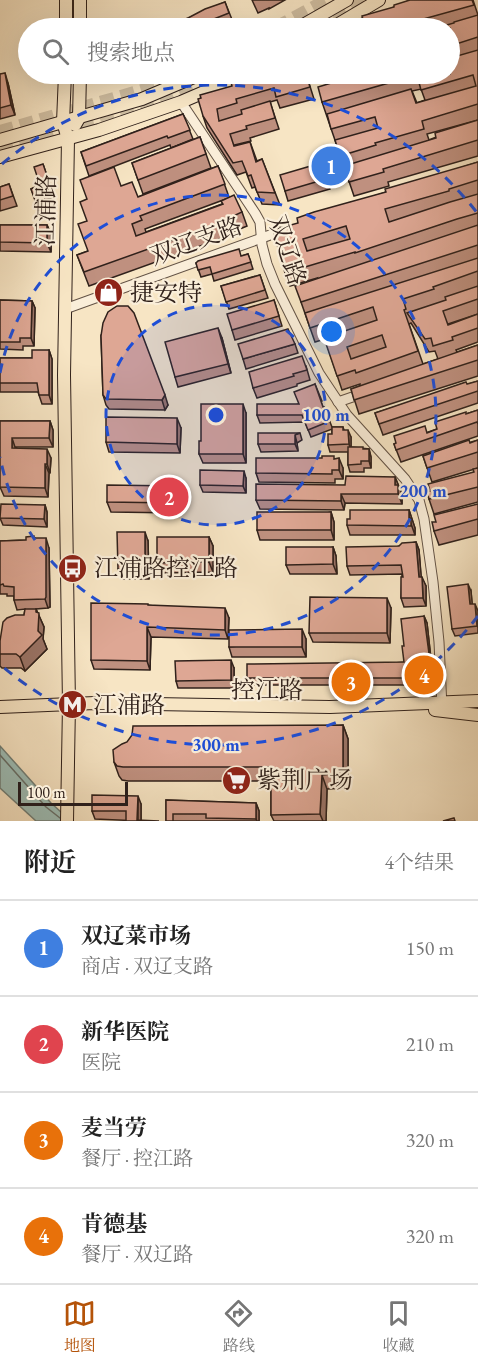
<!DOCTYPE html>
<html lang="zh">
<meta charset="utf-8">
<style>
body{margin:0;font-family:"EB Garamond","Noto Serif SC",serif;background:#f6f6f6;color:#222}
.scale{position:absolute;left:18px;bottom:15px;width:110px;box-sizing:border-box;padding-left:6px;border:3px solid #30211b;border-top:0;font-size:16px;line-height:21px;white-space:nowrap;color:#30211b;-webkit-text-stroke:4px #faeed9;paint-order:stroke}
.you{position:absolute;left:332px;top:332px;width:21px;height:21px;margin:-15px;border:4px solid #fff;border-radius:50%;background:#1a73e8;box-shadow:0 0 0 9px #1a73e833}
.badge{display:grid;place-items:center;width:39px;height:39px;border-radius:50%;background:#b45309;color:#fff;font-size:20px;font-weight:700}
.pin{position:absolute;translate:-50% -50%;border:3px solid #fff;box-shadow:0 2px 6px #0006}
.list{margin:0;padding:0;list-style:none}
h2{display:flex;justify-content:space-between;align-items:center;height:78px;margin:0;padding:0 24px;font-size:26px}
h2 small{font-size:20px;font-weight:400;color:#767676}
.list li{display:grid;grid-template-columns:39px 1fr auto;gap:18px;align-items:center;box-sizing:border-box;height:96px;padding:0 24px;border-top:2px solid #e0e0e0}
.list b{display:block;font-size:22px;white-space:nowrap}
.list p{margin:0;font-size:20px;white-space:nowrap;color:#767676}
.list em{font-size:20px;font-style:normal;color:#767676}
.icon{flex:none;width:33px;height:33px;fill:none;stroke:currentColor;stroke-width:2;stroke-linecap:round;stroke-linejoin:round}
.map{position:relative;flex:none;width:478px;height:821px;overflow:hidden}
.search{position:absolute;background:#fff;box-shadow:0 6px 24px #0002;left:18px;right:18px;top:18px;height:66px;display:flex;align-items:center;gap:15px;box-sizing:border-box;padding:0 21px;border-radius:33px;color:#767676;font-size:22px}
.sheet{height:462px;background:#fff}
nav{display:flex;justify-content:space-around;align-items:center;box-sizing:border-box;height:84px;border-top:2px solid #e0e0e0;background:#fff;font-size:16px;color:#767676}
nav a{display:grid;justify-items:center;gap:3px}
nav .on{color:#b45309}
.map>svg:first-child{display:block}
</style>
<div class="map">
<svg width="478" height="821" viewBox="0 0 478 821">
<rect width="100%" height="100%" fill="#f7e5c4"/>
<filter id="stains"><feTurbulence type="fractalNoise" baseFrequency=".00333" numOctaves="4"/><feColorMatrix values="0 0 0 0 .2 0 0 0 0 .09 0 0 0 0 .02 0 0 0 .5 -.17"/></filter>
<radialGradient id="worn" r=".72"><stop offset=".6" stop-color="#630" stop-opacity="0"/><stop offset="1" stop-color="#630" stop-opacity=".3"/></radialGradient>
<polygon fill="#9ebfb8" stroke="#728079" stroke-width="1.5" points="0,746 51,803 71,821 36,821 0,788"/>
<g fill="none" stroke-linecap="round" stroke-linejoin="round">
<polyline stroke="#67706a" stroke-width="1.5" points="0,755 46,807 60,818"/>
<g stroke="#cfbea2" stroke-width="14" stroke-dasharray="14 7" stroke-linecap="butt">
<polyline points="276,28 328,0"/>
<polyline points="315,28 366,0"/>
<polyline points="0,132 159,86 172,80"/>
<polyline points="0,151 170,100 215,81 230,74"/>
</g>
<defs>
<g id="minor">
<polyline points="181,102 255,213 260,222 262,245 267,264 275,284 319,373 347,415 405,479 419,500 424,519 433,582 439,642 442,708"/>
<polyline points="65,309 284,230"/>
<polyline points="338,402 364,393"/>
</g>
<g id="major">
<polyline points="80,0 80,28"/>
<polyline points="66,28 66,0"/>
<polyline points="298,28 347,0"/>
<polyline points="332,28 379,0"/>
<polyline points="65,74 63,122 68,139 64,375 69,704 67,821"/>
<polyline points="75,125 79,118 80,74"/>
<polyline points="0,140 142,99 201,74"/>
<polyline points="0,157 99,130 181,102 246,74"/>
<polyline points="0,707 95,703 330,707 478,701"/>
<polyline points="435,710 478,715"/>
</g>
</defs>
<use href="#minor" stroke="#625245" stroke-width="11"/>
<use href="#major" stroke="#30211b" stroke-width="14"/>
<use href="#minor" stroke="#faeed9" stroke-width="9"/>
<use href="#major" stroke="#f7e5c4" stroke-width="12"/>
</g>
<g fill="#bf907f" stroke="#30211b" stroke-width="1.5" fill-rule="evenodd">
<polygon points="252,0 285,0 269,9 269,8 258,13"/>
<path d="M410 0H473L478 15V120L427 134 429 140 478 120V156L388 182 389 186 354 196 322 102 361 74H450V28H346L364 23 394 7ZM421 89 425 100 417 103 412 91Z"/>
<polygon points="225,2 235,27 232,28 166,28"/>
<polygon points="0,74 8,83 15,115 0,119"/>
<polygon points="119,74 127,74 120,76"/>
<polygon points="262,74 332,74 308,80 314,99 280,108 277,100 270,102 279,129 250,138 251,141 234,145 234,146 250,142 257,161 262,159 280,205 262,204 255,187 252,188 246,172 237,175 207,128 203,116 232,86"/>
<polygon points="183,114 193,139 171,148 170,145 89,176 81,152"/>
<polygon points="200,137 211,168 143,194 132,163"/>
<path d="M478 162V314L448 324 478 314V342L456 350 457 352 478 345V376L359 414 351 389 360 386V384L342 390 325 339 315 342 301 302 317 278 290 286 285 273 298 223 386 192ZM411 323 429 352 435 351 438 359 423 364 409 324Z"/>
<polygon points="321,163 330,189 288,201 285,191"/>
<polygon points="43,164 54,197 45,200 52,218 42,218 31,189 40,185"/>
<path d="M218 166 229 197 242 212 247 226 228 234V236L89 286 77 255 88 251 87 221 121 186 138 197ZM226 199 222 204 146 232 145 229Z"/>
<polygon points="9,184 17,206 0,211 0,187"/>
<polygon points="0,225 47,225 51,234 51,252 0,251"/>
<polygon points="248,254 253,269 214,281 212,274 201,277 196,263 242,256"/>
<polygon points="260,275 268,298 229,309 221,286"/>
<polygon points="0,300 32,301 35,308 34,346 23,346 23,350 0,349"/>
<polygon points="274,300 282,326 235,340 232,330"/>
<polygon points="101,336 168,405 165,410 109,409 106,405 103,395"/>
<polygon points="222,338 231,373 178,387 175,377"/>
<polygon points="295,344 298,353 246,369 243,359"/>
<polygon points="49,350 52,359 52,404 42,404 38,392 0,392 0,358 32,358"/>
<polygon points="306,366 310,380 297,384 297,386 257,398 253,388"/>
<polygon points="478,381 478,403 383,435 375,413"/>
<polygon points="315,384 322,401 321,402 323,407 324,407 332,427 343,427 344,430 351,437 351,447 369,449 371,457 371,468 364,468 364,472 350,472 348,465 348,452 330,452 328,445 332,434 332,429 311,437 305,422 260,423 257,415 299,404"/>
<polygon points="478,410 478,436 401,462 394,444 437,429 466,414"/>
<polygon points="246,413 246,463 203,463 199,454 201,441"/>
<polygon points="0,421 50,421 53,430 53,447 15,447 15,448 51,458 50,473 49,473 48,497 4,496 0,487"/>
<polygon points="181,428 180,453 109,452 106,442"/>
<polygon points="300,433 302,440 297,443 298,451 261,452 258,444"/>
<polygon points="478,440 478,468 432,482 423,456"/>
<polygon points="335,459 343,468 343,479 335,479 335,483 259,482 256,473"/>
<polygon points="478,468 478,502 434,514 429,499 474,472"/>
<polygon points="395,477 402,494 402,504 345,503 344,510 260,509 256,500"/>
<polygon points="246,478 246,493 203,492 200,485"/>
<polygon points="174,486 178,496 178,513 111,512 107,502"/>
<polygon points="478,504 478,535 439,545 434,531 436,522"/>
<polygon points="45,505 47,512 47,527 3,525 0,518"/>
<polygon points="409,510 415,528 415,535 350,535 347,525"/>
<polygon points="331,512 334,522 334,540 260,540 257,530"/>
<polygon points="209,537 213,546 213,572 160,573 157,563"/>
<polygon points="35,538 49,548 50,607 48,608 36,609 44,627 43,639 47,649 25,671 21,668 2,668 0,666 0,641 24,615 25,609 17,610 14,600 14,596 7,596 7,594 0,594 0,541 26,540"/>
<polygon points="148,541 149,579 121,579 118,569"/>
<polygon points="416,542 419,550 421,577 426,586 426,606 404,607 401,598 402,574 350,575 347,566 399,546"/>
<polygon points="333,547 336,556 337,574 290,574 286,565"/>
<polygon points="471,591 472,604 478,611 478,633 455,636 452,629"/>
<polygon points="148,605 229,618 228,639 151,637 150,670 94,669 91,660"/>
<polygon points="391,608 390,643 313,642 309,633"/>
<polygon points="424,616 427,623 432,668 431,669 428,678 419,682 419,685 250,685 247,678 404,662 404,646"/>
<polygon points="306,639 306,657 232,657 229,647"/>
<polygon points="234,668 234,688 178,688 176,681"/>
<polygon points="343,725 348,739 348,788 327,789 326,821 274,821 271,815 271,781 128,781 122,780 119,776 114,762"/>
<polygon points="166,800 256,803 259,811 259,821 166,821"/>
<polygon points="141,804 141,821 95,819 92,811"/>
</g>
<g fill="#9b7568" stroke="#30211b" stroke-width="1.5">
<polygon points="5,73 8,83 15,115 11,105"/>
<polygon points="47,225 51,234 51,252 47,243"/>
<polygon points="32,301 35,308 34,346 31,338"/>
<polygon points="218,328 222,338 231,373 228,364"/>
<polygon points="49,350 52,359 52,404 49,395"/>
<polygon points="165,395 168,405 165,410 162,400"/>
<polygon points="243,404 246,413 246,463 243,454"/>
<polygon points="177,418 181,428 180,453 177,444"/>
<polygon points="50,421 53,430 53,447 49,438"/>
<polygon points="348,430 351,437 351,452 349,444"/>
<polygon points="295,435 297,443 298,451 295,444"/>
<polygon points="12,438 15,447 15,457 12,448"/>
<polygon points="47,449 51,458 50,473 47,464"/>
<polygon points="369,449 371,457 371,468 369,461"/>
<polygon points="339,458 343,468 343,479 339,470"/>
<polygon points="45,464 49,473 48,497 45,488"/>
<polygon points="244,471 246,478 246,493 243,486"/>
<polygon points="395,477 402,494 402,504 395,485"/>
<polygon points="174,486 178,496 178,513 174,503"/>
<polygon points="341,494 345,503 344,510 341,501"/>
<polygon points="45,505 47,512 47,527 44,519"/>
<polygon points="409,510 415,528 415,535 409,518"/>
<polygon points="331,512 334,522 334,540 331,530"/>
<polygon points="145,532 148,541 149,579 145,569"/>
<polygon points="209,537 213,546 213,572 209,562"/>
<polygon points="46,538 49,548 50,607 48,608 45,599"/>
<polygon points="416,542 419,550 422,586 419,577"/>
<polygon points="333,547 336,556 337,574 333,564"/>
<polygon points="422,577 426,586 426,606 423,598"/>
<polygon points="468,584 471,591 473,612 470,604"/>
<polygon points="387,598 391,608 390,643 387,633"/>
<polygon points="475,604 478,611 478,627 477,626"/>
<polygon points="225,608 229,618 228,639 225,630"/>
<polygon points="36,609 44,627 43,639 47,649 25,671 20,657 38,631"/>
<polygon points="424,616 427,623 432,668 430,661"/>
<polygon points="147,627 151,637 150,670 147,661"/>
<polygon points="302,629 306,639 306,657 302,647"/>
<polygon points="231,660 234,668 234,688 231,680"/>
<polygon points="428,661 431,669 428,678 425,670"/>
<polygon points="343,725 348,739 348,788 343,773"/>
<polygon points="322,775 327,789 326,821 323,821 320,814"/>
<polygon points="138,796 141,804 141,821 138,821"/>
<polygon points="256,803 259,811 259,821 257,821 256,819"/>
</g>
<g fill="#dea794" stroke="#30211b" stroke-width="1.5" fill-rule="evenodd">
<polygon points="410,0 472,0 474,5 391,28 346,28 364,23 362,16 394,7 394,5"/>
<polygon points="225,2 229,13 191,28 166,28 166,26 188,18 205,9"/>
<polygon points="478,15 478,37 450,46 450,28 436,28 454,23 454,22"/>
<polygon points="478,50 478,104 422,121 424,129 375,143 376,145 340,156 335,140 378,128 375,117 331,129 327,114 411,89 416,103 476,86 473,75 421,90 417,75 322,102 318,87 361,74 450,74 450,58"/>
<polygon points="5,73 11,105 0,108 0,74"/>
<polygon points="262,74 306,74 310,87 276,97 274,88 236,99 237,103 217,109 219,121 242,114 241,110 270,101 275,118 246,126 247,129 230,134 234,146 250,142 256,162 262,159 275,193 257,192 251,175 248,176 242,161 233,163 203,116 198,99 201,98 200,95 232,86 231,82"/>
<polygon points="183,114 190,130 168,138 167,136 86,166 81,152"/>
<polygon points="478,120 478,140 383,169 384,172 349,182 344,166 436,138 435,133"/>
<polygon points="200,137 206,154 138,180 132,163"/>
<path d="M478 162V180L449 189V191L385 209 389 222 450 202 478 194V213L457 219 355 253V252L285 273 273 230 298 223 297 218 314 212 386 192 385 189ZM346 226 350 239 307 251 303 239Z"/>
<polygon points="321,163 326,179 285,191 280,175"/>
<polygon points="43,164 52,190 43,194 49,212 39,212 31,189 40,185 34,167"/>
<polygon points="218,166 225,184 140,216 142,220 132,224 136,236 223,204 221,201 234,195 242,212 223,221 224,222 84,272 77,255 88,251 78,224 87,221 80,202 87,199 80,180 114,167 121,186 132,182 138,197"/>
<polygon points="9,184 13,196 0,200 0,187"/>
<polygon points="0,225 47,225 47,243 0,242"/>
<polygon points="478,225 478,245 301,302 295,286"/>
<polygon points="239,249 241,256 248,254 251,262 212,274 210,267 198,270 196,263 198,261"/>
<path d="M478 258V271L433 287 434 289 403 299 406 309 404 310 418 351 356 373 355 370 337 376 324 338 377 320 373 307 310 328 305 313ZM382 335 386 347 351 359 347 347Z"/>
<polygon points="260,275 265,290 226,302 221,286"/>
<polygon points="478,286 478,299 443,311 448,325 478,314 478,328 452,337 453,340 433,346 431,338 425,339 407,313 446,300 445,297"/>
<polygon points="0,300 32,301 31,338 20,338 20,342 0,342"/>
<polygon points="274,300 279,316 232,330 227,314"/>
<polygon points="117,306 128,306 134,313 165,395 162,400 106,399 103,395 101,336 103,323 108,312"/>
<polygon points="218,328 228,364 175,377 165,342"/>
<polygon points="288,329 295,344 243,359 238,344"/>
<polygon points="478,345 478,360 354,400 351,389"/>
<polygon points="32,350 49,350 49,395 39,395 37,383 0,383 0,358 32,358"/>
<polygon points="302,356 307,370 293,374 294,376 253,388 249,372"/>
<polygon points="478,381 478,391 379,424 375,413 466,382 467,384"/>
<polygon points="315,384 323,407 324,407 330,421 308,430 302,415 257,415 257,404 299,404 294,392"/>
<polygon points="201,404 243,404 243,454 199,454 199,441 201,441"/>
<polygon points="478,410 478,424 477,422 396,450 394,444 396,443 394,436 425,426 427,433 437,429 435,422 466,412 466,414"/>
<polygon points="106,417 177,418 177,444 106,442"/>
<polygon points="0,421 50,421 49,438 12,438 12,448 47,449 47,464 45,464 45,488 0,487"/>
<polygon points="332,427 343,427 343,430 348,430 349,444 328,445 328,434 332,434"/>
<polygon points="258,433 300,433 295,435 295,444 258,444"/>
<polygon points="469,440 470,443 478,440 478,452 427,468 423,456"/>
<polygon points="348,447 363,447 363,449 369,449 369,461 361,461 361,464 348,465"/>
<polygon points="322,456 334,456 334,459 339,458 339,470 332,470 332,474 256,473 256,458 322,458"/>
<polygon points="478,468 478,487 429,499 427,492 430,491 428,484 474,472 473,469"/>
<polygon points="200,470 244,471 243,486 200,485"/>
<polygon points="346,476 395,477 395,485 398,485 398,494 341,494 341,501 256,500 256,484 345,485"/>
<polygon points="107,485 174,486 174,503 107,502"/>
<polygon points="1,504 45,505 44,519 0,518"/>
<polygon points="478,504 478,519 434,531 432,522 436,522 434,515"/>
<polygon points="350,510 409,510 409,518 411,518 411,526 347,525 347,519 350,519"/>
<rect x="257" y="512" width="74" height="18"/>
<polygon points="117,532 145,532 145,569 118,569"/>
<polygon points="34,536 34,538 46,538 46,597 45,599 14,600 14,587 4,586 3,584 0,585 0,541 26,540 26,537"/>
<polygon points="157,537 209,537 209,562 157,563"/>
<polygon points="416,542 419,577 422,577 423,598 401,598 401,577 403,577 401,565 347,566 346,547 399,546 402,543"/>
<polygon points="286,547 333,547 333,564 286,565"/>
<polygon points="468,584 470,604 475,604 477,626 452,629 447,587"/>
<polygon points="310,597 387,598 387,633 309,633"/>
<polygon points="91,603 148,604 148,605 225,608 225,630 147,627 147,661 91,660"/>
<polygon points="25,609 36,609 36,612 39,613 38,631 42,635 20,657 16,654 0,654 0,641 3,622 7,618 15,615 24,615"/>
<polygon points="424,616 430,661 428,661 425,670 417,674 417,678 247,678 247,664 404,662 402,646 404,646 401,619"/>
<polygon points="302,629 302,647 229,647 229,630"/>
<polygon points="231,660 231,680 176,681 175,661"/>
<polygon points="343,725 343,773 322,775 320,814 271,815 271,767 123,767 117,766 114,762 113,750 122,744 127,742 132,735 133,726"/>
<polygon points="92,795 138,796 137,820 159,821 126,821 126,811 92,811"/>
<polygon points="166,800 256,803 256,819 206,818 206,814 173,814 173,821 166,821"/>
<polygon points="454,818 455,821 443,821"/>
</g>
<circle cx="216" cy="415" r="110" fill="#1d4ed8" fill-opacity=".12"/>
<g fill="none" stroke="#1d4ed8" stroke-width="3" stroke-dasharray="10 8">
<circle cx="216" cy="415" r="110"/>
<path d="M0 373A220 220 0 1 1 0 457"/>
<path d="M478 616A330 330 0 0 1 2 666M2 164A330 330 0 0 1 478 214"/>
</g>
<defs>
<symbol id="shop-disc" viewBox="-11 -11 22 22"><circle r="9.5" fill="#8f2418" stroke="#faeed9"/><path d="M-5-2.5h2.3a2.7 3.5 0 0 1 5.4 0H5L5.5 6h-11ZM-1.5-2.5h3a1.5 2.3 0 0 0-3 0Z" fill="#fff"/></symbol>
<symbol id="bus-disc" viewBox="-11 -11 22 22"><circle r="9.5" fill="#8f2418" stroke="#faeed9"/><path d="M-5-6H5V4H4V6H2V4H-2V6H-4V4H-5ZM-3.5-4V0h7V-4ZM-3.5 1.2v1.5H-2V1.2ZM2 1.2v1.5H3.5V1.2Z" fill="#fff"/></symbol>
<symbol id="metro-disc" viewBox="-11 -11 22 22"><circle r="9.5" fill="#8f2418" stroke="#faeed9"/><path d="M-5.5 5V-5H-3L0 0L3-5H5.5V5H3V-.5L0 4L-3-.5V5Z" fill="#fff"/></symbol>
<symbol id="supermarket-disc" viewBox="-11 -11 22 22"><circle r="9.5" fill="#8f2418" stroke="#faeed9"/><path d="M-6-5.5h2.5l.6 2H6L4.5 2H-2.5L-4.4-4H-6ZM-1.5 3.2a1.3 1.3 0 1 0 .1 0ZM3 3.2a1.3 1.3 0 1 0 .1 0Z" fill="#fff"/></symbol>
</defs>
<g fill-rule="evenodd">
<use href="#shop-disc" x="92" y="276" width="33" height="33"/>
<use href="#bus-disc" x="56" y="552" width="33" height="33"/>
<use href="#metro-disc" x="56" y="688" width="33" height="33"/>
<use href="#supermarket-disc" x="220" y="764" width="33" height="33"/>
</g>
<g text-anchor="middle" stroke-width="4.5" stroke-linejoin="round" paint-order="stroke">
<g font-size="24" fill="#30211b" stroke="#faeed9">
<text transform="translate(46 210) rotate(-89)" y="8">江浦路</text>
<text transform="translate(196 241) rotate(-20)" y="8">双辽支路</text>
<text transform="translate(287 250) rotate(72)" y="8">双辽路</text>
<text x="267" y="698">控江路</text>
</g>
<g font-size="24" fill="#30211b" stroke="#faeed9" text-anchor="start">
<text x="130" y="301">捷安特</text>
<text x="94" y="576">江浦路控江路</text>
<text x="93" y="713">江浦路</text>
<text x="257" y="788">紫荆广场</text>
</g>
</g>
<circle cx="216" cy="415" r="9" fill="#1d4ed8" stroke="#faeed9" stroke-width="3"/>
<g font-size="18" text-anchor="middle" font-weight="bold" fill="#1d4ed8" stroke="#faeed9" stroke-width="4.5" stroke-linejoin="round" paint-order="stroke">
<text x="326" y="421">100 m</text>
<text x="423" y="497">200 m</text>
<text x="216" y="751">300 m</text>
</g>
<rect width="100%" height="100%" filter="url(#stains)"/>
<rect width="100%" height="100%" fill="url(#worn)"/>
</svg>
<div class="scale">100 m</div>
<div class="you"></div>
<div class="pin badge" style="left:331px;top:166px;background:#3f7fe0">1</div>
<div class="pin badge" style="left:169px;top:497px;background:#e0444e">2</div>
<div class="pin badge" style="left:351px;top:682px;background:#e8710a">3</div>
<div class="pin badge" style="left:424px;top:675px;background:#e8710a">4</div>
<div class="search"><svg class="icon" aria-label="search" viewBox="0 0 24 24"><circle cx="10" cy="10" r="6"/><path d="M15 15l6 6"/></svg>搜索地点</div>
</div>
<section class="sheet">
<h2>附近<small>4个结果</small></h2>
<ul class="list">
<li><span class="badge" style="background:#3f7fe0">1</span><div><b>双辽菜市场</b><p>商店 · 双辽支路</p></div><em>150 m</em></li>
<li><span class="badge" style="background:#e0444e">2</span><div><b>新华医院</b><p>医院</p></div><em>210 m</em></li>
<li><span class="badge" style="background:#e8710a">3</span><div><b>麦当劳</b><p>餐厅 · 控江路</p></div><em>320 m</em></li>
<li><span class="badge" style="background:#e8710a">4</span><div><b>肯德基</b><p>餐厅 · 双辽路</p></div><em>320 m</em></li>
</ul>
</section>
<nav>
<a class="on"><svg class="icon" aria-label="map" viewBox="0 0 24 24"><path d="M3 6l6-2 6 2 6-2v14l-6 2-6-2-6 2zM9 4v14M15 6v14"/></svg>地图</a>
<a><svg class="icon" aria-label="directions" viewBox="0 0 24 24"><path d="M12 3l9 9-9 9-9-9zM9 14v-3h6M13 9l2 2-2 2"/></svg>路线</a>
<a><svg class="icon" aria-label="saved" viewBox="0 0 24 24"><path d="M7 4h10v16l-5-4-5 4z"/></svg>收藏</a>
</nav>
